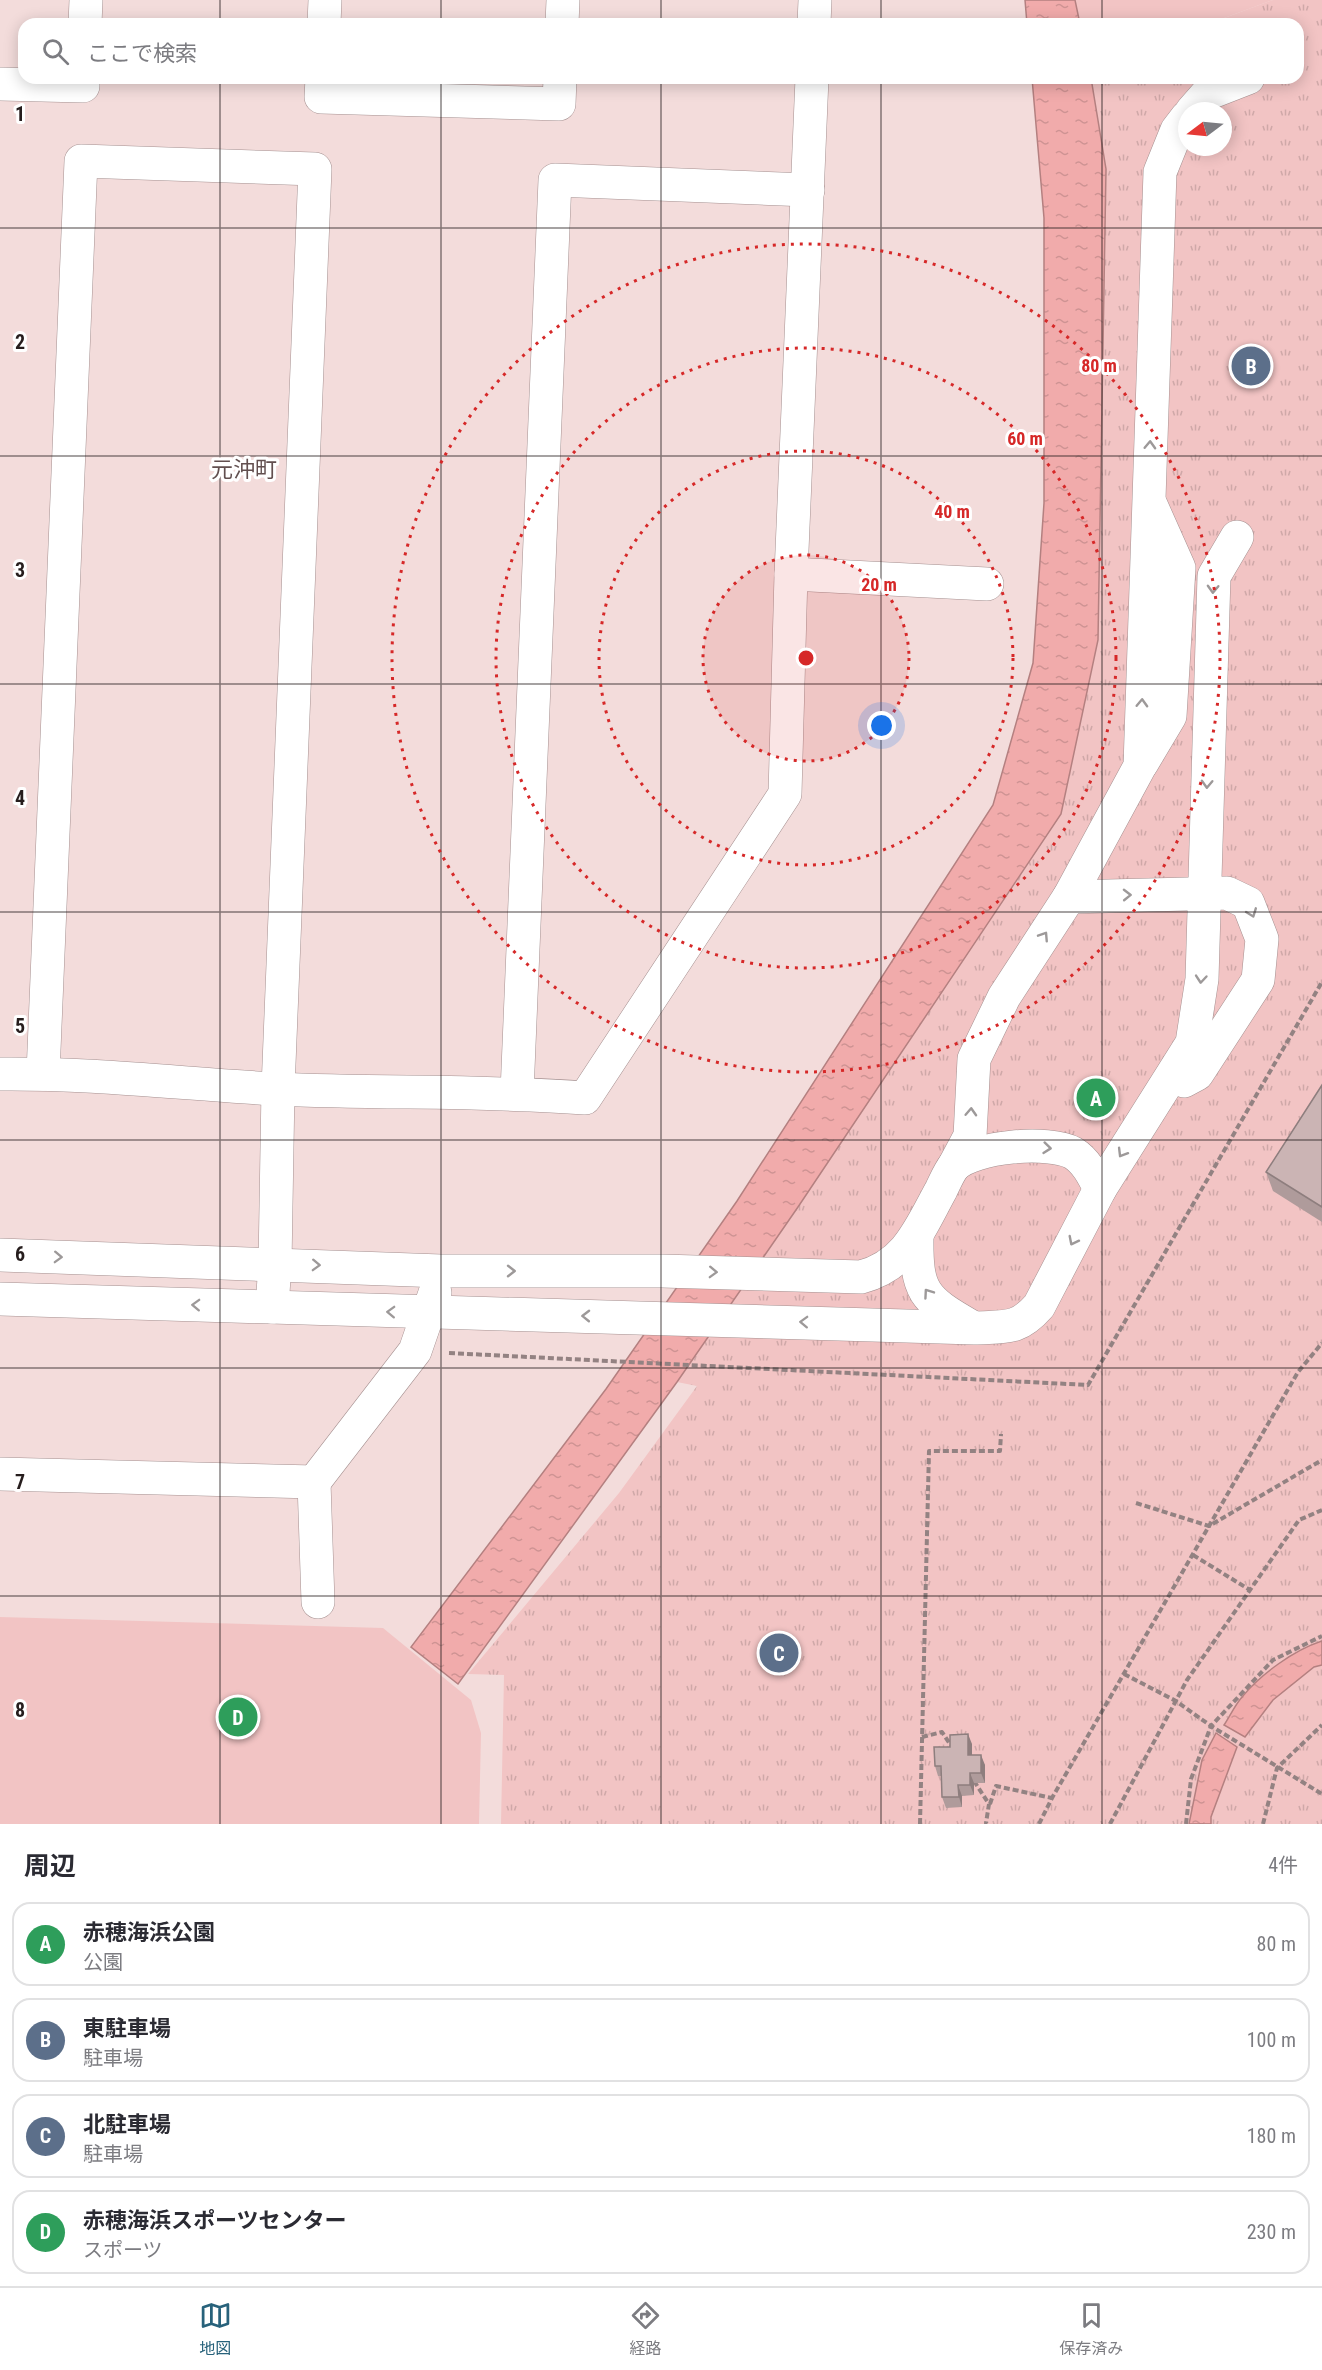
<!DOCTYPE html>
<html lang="ja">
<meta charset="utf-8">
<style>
body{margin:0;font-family:"Roboto Condensed","Noto Sans JP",sans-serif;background:#f7f7f7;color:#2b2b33}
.compass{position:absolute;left:1178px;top:102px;width:54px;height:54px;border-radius:50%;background:#fff;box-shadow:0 3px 15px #0003;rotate:254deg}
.you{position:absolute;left:882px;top:726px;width:21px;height:21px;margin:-15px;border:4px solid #fff;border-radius:50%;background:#1a73e8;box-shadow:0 0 0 9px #1a73e833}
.badge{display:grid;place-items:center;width:39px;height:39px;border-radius:50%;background:#28627b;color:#fff;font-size:20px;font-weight:700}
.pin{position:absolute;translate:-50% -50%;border:3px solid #fff;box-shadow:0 2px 6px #0006}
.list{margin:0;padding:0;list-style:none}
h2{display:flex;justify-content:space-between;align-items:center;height:78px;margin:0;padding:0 24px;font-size:26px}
h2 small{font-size:20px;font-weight:400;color:#7c7c81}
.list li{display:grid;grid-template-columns:39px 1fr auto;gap:18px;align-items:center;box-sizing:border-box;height:84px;margin:0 12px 12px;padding:0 12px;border:2px solid #e1e1e2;border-radius:18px}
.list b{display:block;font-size:22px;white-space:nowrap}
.list p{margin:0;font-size:20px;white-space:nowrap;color:#7c7c81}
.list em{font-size:20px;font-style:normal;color:#7c7c81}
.icon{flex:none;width:33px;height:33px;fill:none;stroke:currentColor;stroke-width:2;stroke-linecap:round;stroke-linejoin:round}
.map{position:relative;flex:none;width:1322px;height:1824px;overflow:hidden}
.search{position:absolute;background:#fff;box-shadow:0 3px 15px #0003;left:18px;right:18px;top:18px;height:66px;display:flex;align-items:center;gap:15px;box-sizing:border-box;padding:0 21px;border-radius:18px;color:#7c7c81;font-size:22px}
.sheet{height:462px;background:#fff}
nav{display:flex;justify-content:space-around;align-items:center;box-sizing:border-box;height:84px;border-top:2px solid #e1e1e2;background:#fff;font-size:16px;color:#7c7c81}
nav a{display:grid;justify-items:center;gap:3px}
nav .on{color:#28627b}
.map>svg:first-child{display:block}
</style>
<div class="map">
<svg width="1322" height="1824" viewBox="0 0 1322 1824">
<defs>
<pattern id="park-tufts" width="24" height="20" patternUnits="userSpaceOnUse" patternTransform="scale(1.5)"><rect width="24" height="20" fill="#f2c4c4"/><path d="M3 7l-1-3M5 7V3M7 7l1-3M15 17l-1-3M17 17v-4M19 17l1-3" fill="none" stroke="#cfa8a8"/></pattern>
<pattern id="water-ripples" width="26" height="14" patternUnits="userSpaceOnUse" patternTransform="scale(1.5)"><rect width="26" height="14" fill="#f1abab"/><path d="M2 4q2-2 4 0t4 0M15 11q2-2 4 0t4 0" fill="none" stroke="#ce9393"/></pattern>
</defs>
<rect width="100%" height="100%" fill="#f3dcdb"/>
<g fill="#f2c4c4">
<polygon points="1075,0 1273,0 1208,24 1080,24"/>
<polygon points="0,1617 383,1628 471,1700 481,1733 479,1824 0,1824"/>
</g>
<path fill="url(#park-tufts)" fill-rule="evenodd" d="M1273 0H1322V1824H501L504 1675 468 1674 619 1493 697 1386 677 1382 1061 814 1098 640 1106 169 1091 78H1298V24H1208ZM1187 111H1223V147H1187Z"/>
<g fill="url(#water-ripples)" stroke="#b48080" stroke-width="1.5">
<polygon points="1025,0 1075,0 1080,24 1027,24"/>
<polygon points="1032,78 1091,78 1106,169 1098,640 1061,814 798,1207 677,1382 458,1684 411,1647 606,1389 737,1201 993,805 1033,663 1044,503 1044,218"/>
<path d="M1322 1641V1665L1314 1667 1273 1700 1245 1737 1224 1725C1230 1716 1235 1705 1242 1697 1261 1674 1294 1650 1322 1641Z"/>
<polygon points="1216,1733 1237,1747 1211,1817 1211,1824 1189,1824 1202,1760"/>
</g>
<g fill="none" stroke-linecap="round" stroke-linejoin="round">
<defs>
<g id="minor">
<polyline points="85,24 86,0"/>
<polyline points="324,24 325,0"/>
<polyline points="562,24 563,0"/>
<polyline points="814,24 815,0"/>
<polyline points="322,78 321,97 559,104 560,78"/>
<polyline points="0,84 83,86 83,78"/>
<polyline points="1192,111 1207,94 1248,78"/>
<polyline points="791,574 987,584"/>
<polyline points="1142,763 1170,716 1179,568 1151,505"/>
<polyline points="1069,897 1227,893 1248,903 1262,939 1258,980 1197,1074 1184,1081"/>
<path d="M0 1074C92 1073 184 1084 276 1089 379 1094 482 1090 585 1098L785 794 791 574 812 78"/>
<polyline points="43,1074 81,161 315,169 278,1089 275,1264 272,1307"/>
<polyline points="517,1093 555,180 808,190"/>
<polyline points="954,1166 970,1136 974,1059 1004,997 1069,897 1140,766 1160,172 1177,130 1187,117"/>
<path d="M917 1235C916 1292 923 1299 972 1327"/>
<path d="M0 1255 441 1271H662L861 1277C907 1265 920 1228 941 1190 945 1182 949 1172 954 1166 974 1146 1049 1140 1073 1153 1086 1161 1093 1175 1100 1189"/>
<path d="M0 1299 974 1328C1005 1326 1017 1331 1039 1306L1100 1189 1192 1043 1202 979 1214 576 1237 537"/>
<polyline points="0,1474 314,1482 415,1351 435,1293"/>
<polyline points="314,1482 318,1602"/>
</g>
</defs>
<use href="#minor" stroke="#a59090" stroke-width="34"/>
<g stroke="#938282" stroke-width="4" stroke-dasharray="6 3" stroke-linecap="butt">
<polyline points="449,1353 1088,1385 1322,982"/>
<polyline points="1136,1503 1209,1526 1322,1460"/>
<polyline points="1193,1555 1250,1590"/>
<polyline points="1124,1674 1176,1701 1211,1726 1322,1794"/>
<polyline points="922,1737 942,1732 952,1747"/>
<polyline points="974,1781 989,1804 986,1823 987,1824"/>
<polyline points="990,1804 996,1786 1052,1798"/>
<polyline points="920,1824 929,1451 1000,1451 1001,1434"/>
<polyline points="1039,1824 1052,1798 1298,1372 1322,1343"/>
<polyline points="1110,1824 1187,1680 1299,1520 1322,1510"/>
<polyline points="1186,1824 1191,1779 1211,1726 1273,1660 1322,1636"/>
<polyline points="1263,1824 1277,1768 1322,1725"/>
</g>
<use href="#minor" stroke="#fff" stroke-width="33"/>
</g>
<g fill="#af9b9b">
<polygon points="1322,1085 1322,1222 1273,1191 1266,1172"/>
<polygon points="972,1744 972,1755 985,1765 985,1783 974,1783 974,1795 962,1796 962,1807 946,1808 942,1797 941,1776 938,1776 935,1766 950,1747"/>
</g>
<g fill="#8e7e7e">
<polygon points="968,1734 972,1744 972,1765 968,1755"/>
<polygon points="981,1755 985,1765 985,1783 981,1773"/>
<polygon points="970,1773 974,1783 974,1795 970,1785"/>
<polygon points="958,1785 962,1796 962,1807 959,1797"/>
</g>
<g fill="#cbb4b4" stroke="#8e7e7e" stroke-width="1.5">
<polygon points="1322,1085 1322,1207 1266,1172"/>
<polygon points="968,1734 968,1755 981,1755 981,1773 970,1773 970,1785 958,1785 959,1797 942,1797 941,1766 935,1766 934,1747 950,1747 950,1735"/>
</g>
<defs><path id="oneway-chevron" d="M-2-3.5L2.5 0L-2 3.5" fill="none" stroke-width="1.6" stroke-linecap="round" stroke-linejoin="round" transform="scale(1.5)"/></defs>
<g stroke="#9d9999">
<use href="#oneway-chevron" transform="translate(1150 445) rotate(-88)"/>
<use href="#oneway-chevron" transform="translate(1213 589) rotate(92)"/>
<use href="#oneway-chevron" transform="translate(1142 703) rotate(-88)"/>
<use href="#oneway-chevron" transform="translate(1207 784) rotate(92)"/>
<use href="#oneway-chevron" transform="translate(1127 895) rotate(-1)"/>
<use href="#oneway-chevron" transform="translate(1252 913) rotate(69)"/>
<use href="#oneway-chevron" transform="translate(1044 936) rotate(-57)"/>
<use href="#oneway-chevron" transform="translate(1201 979) rotate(95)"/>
<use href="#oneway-chevron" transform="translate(971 1112) rotate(-87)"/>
<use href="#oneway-chevron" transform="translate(1047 1148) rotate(6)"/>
<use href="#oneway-chevron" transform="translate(1122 1153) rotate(121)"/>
<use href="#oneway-chevron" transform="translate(1073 1241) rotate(117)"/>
<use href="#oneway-chevron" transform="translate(58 1257) rotate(2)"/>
<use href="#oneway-chevron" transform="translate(316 1265) rotate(2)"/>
<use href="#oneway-chevron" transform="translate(511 1271)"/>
<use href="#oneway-chevron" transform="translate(713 1272) rotate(2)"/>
<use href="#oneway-chevron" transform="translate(928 1293) rotate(-125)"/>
<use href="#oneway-chevron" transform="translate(196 1305) rotate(-178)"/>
<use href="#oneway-chevron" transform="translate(391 1312) rotate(-178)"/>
<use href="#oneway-chevron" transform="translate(586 1316) rotate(-179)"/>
<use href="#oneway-chevron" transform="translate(804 1322) rotate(-178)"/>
</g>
<path fill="none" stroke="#261d1d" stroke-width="1.5" stroke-opacity="0.55" d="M220 0V24M441 0V24M661 0V24M881 0V24M1102 0V24M220 78V1824M441 78V1824M661 78V1824M881 78V1824M1102 78V1824M0 228H1322M0 456H1322M0 684H1322M0 912H1322M0 1140H1322M0 1368H1322M0 1596H1322"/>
<circle cx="806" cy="658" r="103" fill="#d62828" fill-opacity=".12"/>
<g fill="none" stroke="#d62828" stroke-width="3" stroke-dasharray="3 6">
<circle cx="806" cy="658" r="103"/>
<circle cx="806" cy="658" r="207"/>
<circle cx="806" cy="658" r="310"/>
<circle cx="806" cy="658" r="414"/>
</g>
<g text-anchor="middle" stroke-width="6" stroke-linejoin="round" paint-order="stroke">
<g font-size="22" fill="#624f4f" stroke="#fff">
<text x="244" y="477">元沖町</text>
</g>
</g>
<g font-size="20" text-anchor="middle" font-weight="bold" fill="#261d1d" stroke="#fff" stroke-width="6" stroke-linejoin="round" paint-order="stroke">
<text x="20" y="121">1</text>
<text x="20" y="349">2</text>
<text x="20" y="577">3</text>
<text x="20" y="805">4</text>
<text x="20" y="1033">5</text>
<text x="20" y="1261">6</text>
<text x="20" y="1489">7</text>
<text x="20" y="1717">8</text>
</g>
<circle cx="806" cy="658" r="9" fill="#d62828" stroke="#fff" stroke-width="3"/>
<g font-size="18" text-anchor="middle" font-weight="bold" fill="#d62828" stroke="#fff" stroke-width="6" stroke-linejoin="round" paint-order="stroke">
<text x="1099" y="372">80 m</text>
<text x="1025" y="445">60 m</text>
<text x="952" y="518">40 m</text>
<text x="879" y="591">20 m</text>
</g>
</svg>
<svg class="compass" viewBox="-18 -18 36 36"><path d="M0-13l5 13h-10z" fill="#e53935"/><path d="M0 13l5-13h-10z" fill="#7c7c81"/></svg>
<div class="you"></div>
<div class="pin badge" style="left:1096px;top:1098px;background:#2e9e5b">A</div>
<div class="pin badge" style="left:1251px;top:366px;background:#5c6f8a">B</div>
<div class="pin badge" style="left:779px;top:1653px;background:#5c6f8a">C</div>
<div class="pin badge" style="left:238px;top:1717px;background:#2e9e5b">D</div>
<div class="search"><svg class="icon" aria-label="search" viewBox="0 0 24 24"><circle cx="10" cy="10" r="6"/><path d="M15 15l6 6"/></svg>ここで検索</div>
</div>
<section class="sheet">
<h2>周辺<small>4件</small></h2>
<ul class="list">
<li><span class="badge" style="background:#2e9e5b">A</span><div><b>赤穂海浜公園</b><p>公園</p></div><em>80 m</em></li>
<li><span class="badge" style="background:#5c6f8a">B</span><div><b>東駐車場</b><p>駐車場</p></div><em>100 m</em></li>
<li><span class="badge" style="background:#5c6f8a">C</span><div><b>北駐車場</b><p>駐車場</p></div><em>180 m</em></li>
<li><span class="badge" style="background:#2e9e5b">D</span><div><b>赤穂海浜スポーツセンター</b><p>スポーツ</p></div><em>230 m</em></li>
</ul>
</section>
<nav>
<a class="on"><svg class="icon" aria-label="map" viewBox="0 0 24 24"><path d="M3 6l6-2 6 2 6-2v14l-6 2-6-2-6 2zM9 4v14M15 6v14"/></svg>地図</a>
<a><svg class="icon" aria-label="directions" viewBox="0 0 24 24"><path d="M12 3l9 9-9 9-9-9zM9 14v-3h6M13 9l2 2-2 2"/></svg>経路</a>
<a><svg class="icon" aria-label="saved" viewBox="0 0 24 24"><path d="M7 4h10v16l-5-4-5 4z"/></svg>保存済み</a>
</nav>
